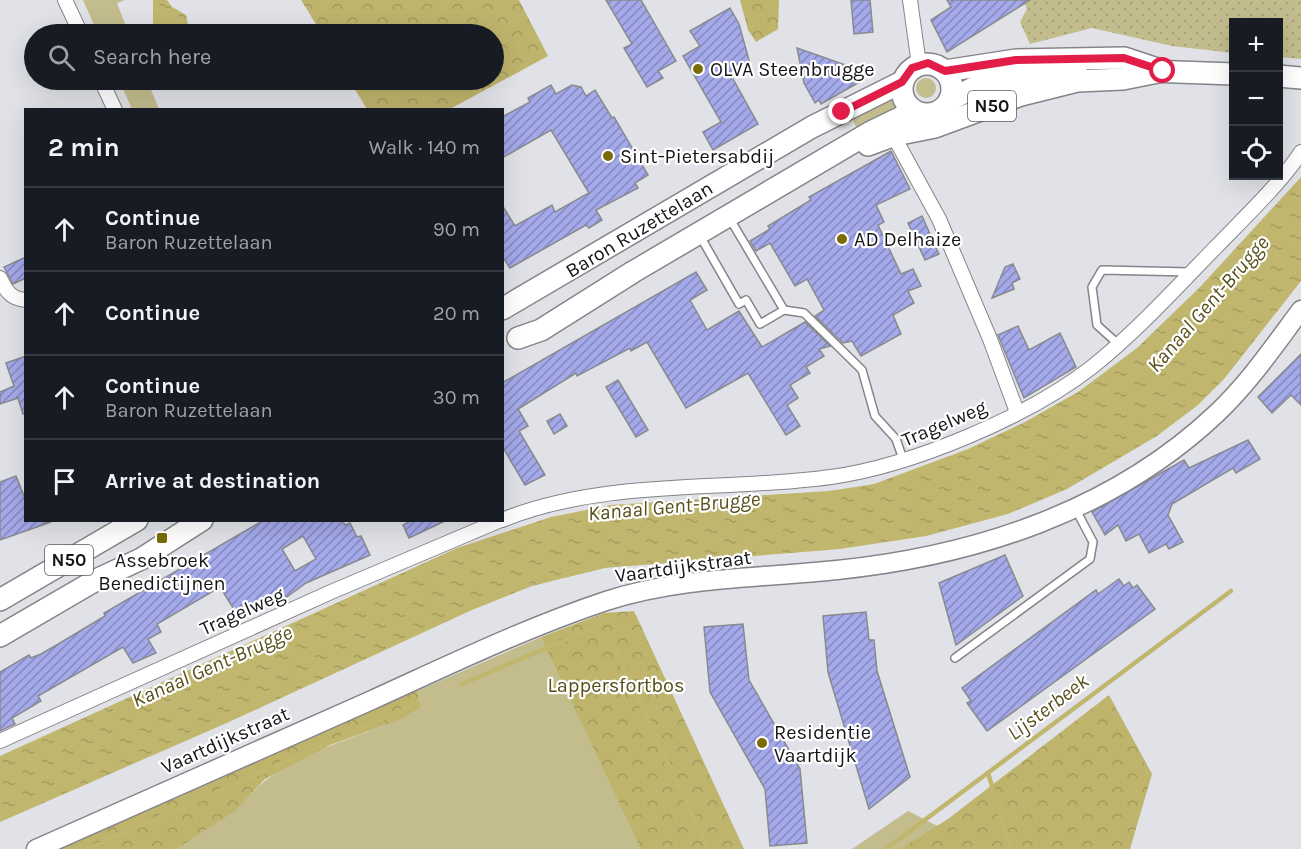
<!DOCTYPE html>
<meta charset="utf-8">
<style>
body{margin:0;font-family:Karla,sans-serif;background:#242831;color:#f1f3f6}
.controls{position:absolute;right:18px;top:18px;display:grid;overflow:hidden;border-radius:0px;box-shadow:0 6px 24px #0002}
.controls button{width:54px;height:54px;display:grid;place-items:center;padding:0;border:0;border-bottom:2px solid #363941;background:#171b24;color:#f1f3f6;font:30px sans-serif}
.stop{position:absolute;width:18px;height:18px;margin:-14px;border:4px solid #e11d48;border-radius:50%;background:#fff}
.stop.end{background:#e11d48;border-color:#fff;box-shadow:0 2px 6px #0008}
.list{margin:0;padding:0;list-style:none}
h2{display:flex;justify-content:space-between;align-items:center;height:78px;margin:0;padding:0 24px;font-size:26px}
h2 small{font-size:20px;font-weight:400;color:#9ea1a6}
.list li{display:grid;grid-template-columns:39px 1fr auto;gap:18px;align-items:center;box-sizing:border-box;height:84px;padding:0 24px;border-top:2px solid #363941}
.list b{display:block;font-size:22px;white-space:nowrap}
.list p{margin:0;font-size:20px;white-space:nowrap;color:#9ea1a6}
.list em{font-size:20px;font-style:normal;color:#9ea1a6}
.icon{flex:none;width:33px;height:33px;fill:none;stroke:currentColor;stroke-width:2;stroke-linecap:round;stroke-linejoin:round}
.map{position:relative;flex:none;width:1301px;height:849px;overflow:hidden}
.search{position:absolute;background:#171b24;box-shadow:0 6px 24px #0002;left:24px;top:24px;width:480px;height:66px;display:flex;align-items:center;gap:15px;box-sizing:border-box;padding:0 21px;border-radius:33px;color:#9ea1a6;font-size:22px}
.panel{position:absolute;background:#171b24;box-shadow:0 6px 24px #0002;left:24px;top:108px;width:480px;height:414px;border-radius:0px}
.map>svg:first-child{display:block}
</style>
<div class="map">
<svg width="1301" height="849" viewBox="0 0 1301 849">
<defs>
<pattern id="forest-crowns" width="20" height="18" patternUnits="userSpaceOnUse" patternTransform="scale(1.5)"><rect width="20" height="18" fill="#bfb46c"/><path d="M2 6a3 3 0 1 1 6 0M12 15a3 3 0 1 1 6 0" fill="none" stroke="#a39a5d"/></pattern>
<pattern id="garden-dots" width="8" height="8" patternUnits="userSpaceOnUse" patternTransform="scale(1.5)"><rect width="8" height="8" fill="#c3bd8e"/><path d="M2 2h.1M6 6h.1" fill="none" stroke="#a7a27a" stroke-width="1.8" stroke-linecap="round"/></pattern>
<pattern id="water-ripples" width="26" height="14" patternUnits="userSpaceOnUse" patternTransform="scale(1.5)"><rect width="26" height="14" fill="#c1b66e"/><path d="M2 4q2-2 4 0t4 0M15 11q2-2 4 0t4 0" fill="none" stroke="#a59c5f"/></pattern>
<pattern id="building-hatch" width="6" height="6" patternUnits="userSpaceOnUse" patternTransform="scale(1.5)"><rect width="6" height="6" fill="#a4a9ea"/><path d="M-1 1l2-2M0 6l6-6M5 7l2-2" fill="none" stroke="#8488bd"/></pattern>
</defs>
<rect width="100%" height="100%" fill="#e1e2e7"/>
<g fill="#c3bd8e">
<polygon points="83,0 125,0 117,3 129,34 98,34"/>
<circle cx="926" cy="88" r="10"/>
<polygon points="119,80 147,80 159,109 132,109"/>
<polygon points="892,94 900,111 859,134 851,115"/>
<path d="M541 637 550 655 719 849H132L251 794C295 747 367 739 421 708L417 691Z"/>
<polygon points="908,811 963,839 964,849 852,849"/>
</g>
<g fill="url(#forest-crowns)">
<polygon points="301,0 519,0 548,56 450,109 367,109 349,80 494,80 494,34 322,34"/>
<polygon points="740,0 779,0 778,29 756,42 748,30"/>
<polygon points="634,611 744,849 641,849 541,637 604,613"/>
<polygon points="417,691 421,708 399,720 330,745 265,779 235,811 176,849 61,849"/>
<polygon points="1109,695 1152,774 1130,849 900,849 948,819"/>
</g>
<polygon fill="url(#garden-dots)" points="1023,0 1301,0 1301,59 1279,57 1278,22 1234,22 1233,53 1172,46 1092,28 1030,44 1020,22 1027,9"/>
<g fill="url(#water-ripples)">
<polygon points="153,0 167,0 172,7 186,15 188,24 184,34 159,33 153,23"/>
<polygon points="1301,177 1301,281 1224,379 1198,405 1157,436 1067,489 1008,514 926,536 840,549 605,568 532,586 472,610 229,722 0,822 0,756 457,548 551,517 611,505 829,491 874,484 968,449 1025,422 1078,392 1137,348 1200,287"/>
</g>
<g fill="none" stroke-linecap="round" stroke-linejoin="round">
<g stroke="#c1b66e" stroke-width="4.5">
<polyline points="462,684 591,629 610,638 708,849"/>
<polyline points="988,773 1011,849"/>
<polyline points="88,849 414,705"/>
<polyline points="886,849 1231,591"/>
</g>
</g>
<g fill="url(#building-hatch)" stroke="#898a8e" stroke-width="1.5" fill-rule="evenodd">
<polygon points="606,0 641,0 676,61 658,71 663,78 647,87 624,48 632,44"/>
<polygon points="851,0 870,0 873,32 854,34"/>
<polygon points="947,0 1030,0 947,52 931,20 951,7"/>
<polygon points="730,8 739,24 752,71 732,77 758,124 713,150 703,132 721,122 683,56 700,46 690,31"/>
<polygon points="797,48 860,70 865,79 821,104 819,100 815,103 804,83"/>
<polygon points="551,85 556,94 572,85 581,87 586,96 595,90 612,118 614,117 648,175 635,183 638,188 596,210 602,220 589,228 586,225 510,268 502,256 502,205 515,226 552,205 555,212 589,193 551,130 502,158 502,117 530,102 528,98"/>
<polygon points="891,151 910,189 876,205 884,222 878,225 901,274 913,269 921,286 908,291 914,303 893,315 901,334 861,356 852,341 843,343 815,316 824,310 807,279 795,286 770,243 756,251 750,241 770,229 768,226 811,200 809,197"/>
<polygon points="922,216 939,254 925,260 908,223"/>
<polygon points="26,257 26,278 13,284 4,267"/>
<polygon points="1013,264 1020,279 1012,283 1014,289 992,298 1005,267"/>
<polygon points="696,272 707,290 690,300 707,330 739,311 762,347 805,322 830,346 819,349 824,356 806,367 810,373 790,385 798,398 787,405 800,426 786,435 748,373 686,408 647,342 631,351 630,348 577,376 576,373 518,409 528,426 519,431 545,475 525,485 502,446 502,383"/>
<polygon points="1018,326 1029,350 1060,333 1076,367 1024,398 998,335"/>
<polygon points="1301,354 1301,405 1291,395 1272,413 1258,397"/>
<polygon points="26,356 26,413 23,414 18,398 0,404 0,392 14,386 6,363"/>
<polygon points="618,380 648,430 636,437 606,387"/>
<polygon points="560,414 567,426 554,434 547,421"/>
<polygon points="1248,440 1260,459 1236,473 1233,468 1172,504 1168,515 1183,542 1169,549 1166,544 1149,553 1139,534 1126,541 1118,525 1105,535 1092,512 1184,460 1189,468"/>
<polygon points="16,476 26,501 26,520 51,522 0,540 0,482"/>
<path d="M264 520H342L345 525 350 523 357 537 361 536 370 555 306 583 284 599 281 594 244 612 242 607 235 611 220 587 157 624 161 632 148 639 156 653 133 663 123 647 38 696 41 701 12 718 15 724 0 731V672L29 655 31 658 41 654 60 643 105 616 104 613ZM303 536 316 559 295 571 282 549Z"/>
<polygon points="412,520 447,520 409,538 403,525"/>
<polygon points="1005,555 1023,596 956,645 939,583"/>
<polygon points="1119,579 1124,586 1129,582 1133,588 1137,585 1155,609 987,731 967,703 971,701 962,688 1096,590 1098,594"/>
<polygon points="866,612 869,640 874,640 877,671 910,777 869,809 828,672 823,616"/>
<polygon points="743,624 749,680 800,769 807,843 770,846 765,789 710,692 704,627"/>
</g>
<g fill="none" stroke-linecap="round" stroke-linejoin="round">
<defs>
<g id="lane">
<polyline points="730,219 784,310"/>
<polyline points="700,236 739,304 746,300 760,324 784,310 804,313 862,370 875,416 896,439 904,462"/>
<polyline points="1118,344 1097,325 1092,287 1102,270 1190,272"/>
<polyline points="955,658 1090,559 1093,542 1075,508"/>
</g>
<g id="street">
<polyline points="65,0 81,34"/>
<polyline points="910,0 919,65"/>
<polyline points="101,80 115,110"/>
<polyline points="898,144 939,219 990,339 1017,412"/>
<path d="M0 278C6 291 11 299 26 300"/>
<path d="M502 520C606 478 722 492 831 477 911 466 1028 417 1092 367 1136 332 1175 289 1215 248 1240 222 1282 182 1301 152"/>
<polyline points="0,741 331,592 501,520"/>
</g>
<path id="secondary" d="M36 849C148 799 260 750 372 700 449 665 525 628 606 601 679 577 761 578 837 570 975 556 1113 511 1216 414 1249 383 1274 346 1301 310"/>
<g id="primary">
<circle cx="927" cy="89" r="25"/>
<polyline points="945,71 1016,60 1124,58 1163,71"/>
<polyline points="1149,71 1234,74"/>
<polyline points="1278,76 1301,78"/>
<polyline points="950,100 977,86 1076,70"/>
<polyline points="868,145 895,135 935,127 1021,95 1077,81 1123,79 1163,71"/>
<polyline points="502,309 812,127 902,82"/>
<polyline points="518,338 541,330 633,272 869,133 914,111"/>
<polyline points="0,600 137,520"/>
<polyline points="0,636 96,580 141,559 202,520"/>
</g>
</defs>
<use href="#lane" stroke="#848489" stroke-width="10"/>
<use href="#street" stroke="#848489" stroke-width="16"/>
<use href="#secondary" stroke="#848489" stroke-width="21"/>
<use href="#primary" stroke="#848489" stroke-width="24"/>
<use href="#lane" stroke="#fff" stroke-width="7"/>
<use href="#street" stroke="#fff" stroke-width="14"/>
<use href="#secondary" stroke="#fff" stroke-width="18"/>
<use href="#primary" stroke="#fff" stroke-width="21"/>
</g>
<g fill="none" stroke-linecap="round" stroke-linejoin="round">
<polyline stroke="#e11d48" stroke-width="8" points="842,112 902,82 912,68 928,63 945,71 1016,60 1124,58 1163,71"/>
</g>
<g fill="#796c07" stroke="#fff" stroke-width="2">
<circle cx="698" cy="69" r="6"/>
<circle cx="608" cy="156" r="6"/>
<circle cx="842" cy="239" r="6"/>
<rect x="156" y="532" width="12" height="12" rx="3"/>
<circle cx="762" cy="743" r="6"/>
</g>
<g text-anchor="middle" stroke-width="4.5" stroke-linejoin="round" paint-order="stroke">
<g fill="#fff" stroke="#5b5b5d" stroke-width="1.5">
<rect x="968" y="91" width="48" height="30" rx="4.5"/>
<rect x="45" y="545" width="48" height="30" rx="4.5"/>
</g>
<g font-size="18" font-weight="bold" fill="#151517">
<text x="992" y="112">N50</text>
<text x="69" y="566">N50</text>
</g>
<g font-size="20" fill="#151517" stroke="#fff" text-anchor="start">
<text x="710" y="76">OLVA Steenbrugge</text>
<text x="620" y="163">Sint-Pietersabdij</text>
<text x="854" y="246">AD Delhaize</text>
<text x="162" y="567" text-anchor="middle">Assebroek<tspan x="162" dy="23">Benedictijnen</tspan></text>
<text x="774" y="739">Residentie<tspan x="774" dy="23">Vaartdijk</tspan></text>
</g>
<g font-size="20" fill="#151517" stroke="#fff">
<text transform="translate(639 229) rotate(-31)" y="7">Baron Ruzettelaan</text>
<text transform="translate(944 423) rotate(-23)" y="7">Tragelweg</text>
<text transform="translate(683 566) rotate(-8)" y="7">Vaartdijkstraat</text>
<text transform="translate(242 611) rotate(-24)" y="7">Tragelweg</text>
<text transform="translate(225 740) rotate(-24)" y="7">Vaartdijkstraat</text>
</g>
<g font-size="20" fill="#564e17" stroke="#fff">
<text x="616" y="692">Lappersfortbos</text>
</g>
<g font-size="21" font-style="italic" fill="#58501a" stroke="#fff">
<text transform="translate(1208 304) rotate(-49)" y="7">Kanaal Gent-Brugge</text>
<text transform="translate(674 506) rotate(-5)" y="7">Kanaal Gent-Brugge</text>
<text transform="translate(212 666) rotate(-24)" y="7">Kanaal Gent-Brugge</text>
<text transform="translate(1048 707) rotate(-37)" y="7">Lijsterbeek</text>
</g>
</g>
</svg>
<div class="controls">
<button>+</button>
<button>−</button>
<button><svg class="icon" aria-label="locate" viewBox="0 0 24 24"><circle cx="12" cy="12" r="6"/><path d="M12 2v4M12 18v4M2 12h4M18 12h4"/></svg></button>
</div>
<div class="stop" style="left:1163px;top:71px"></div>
<div class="stop end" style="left:842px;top:112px"></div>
<div class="search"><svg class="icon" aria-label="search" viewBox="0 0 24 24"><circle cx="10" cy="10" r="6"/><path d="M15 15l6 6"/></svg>Search here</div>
<section class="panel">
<h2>2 min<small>Walk · 140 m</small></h2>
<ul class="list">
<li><svg class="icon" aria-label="ahead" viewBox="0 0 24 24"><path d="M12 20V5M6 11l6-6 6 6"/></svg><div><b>Continue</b><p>Baron Ruzettelaan</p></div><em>90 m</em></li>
<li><svg class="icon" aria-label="ahead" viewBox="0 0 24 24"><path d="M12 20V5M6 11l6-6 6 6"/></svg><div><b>Continue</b></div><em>20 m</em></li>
<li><svg class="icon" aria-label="ahead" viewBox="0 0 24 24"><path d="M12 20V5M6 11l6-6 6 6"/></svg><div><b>Continue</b><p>Baron Ruzettelaan</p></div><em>30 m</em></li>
<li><svg class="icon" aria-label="arrive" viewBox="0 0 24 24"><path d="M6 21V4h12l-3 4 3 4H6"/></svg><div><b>Arrive at destination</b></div></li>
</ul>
</section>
</div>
